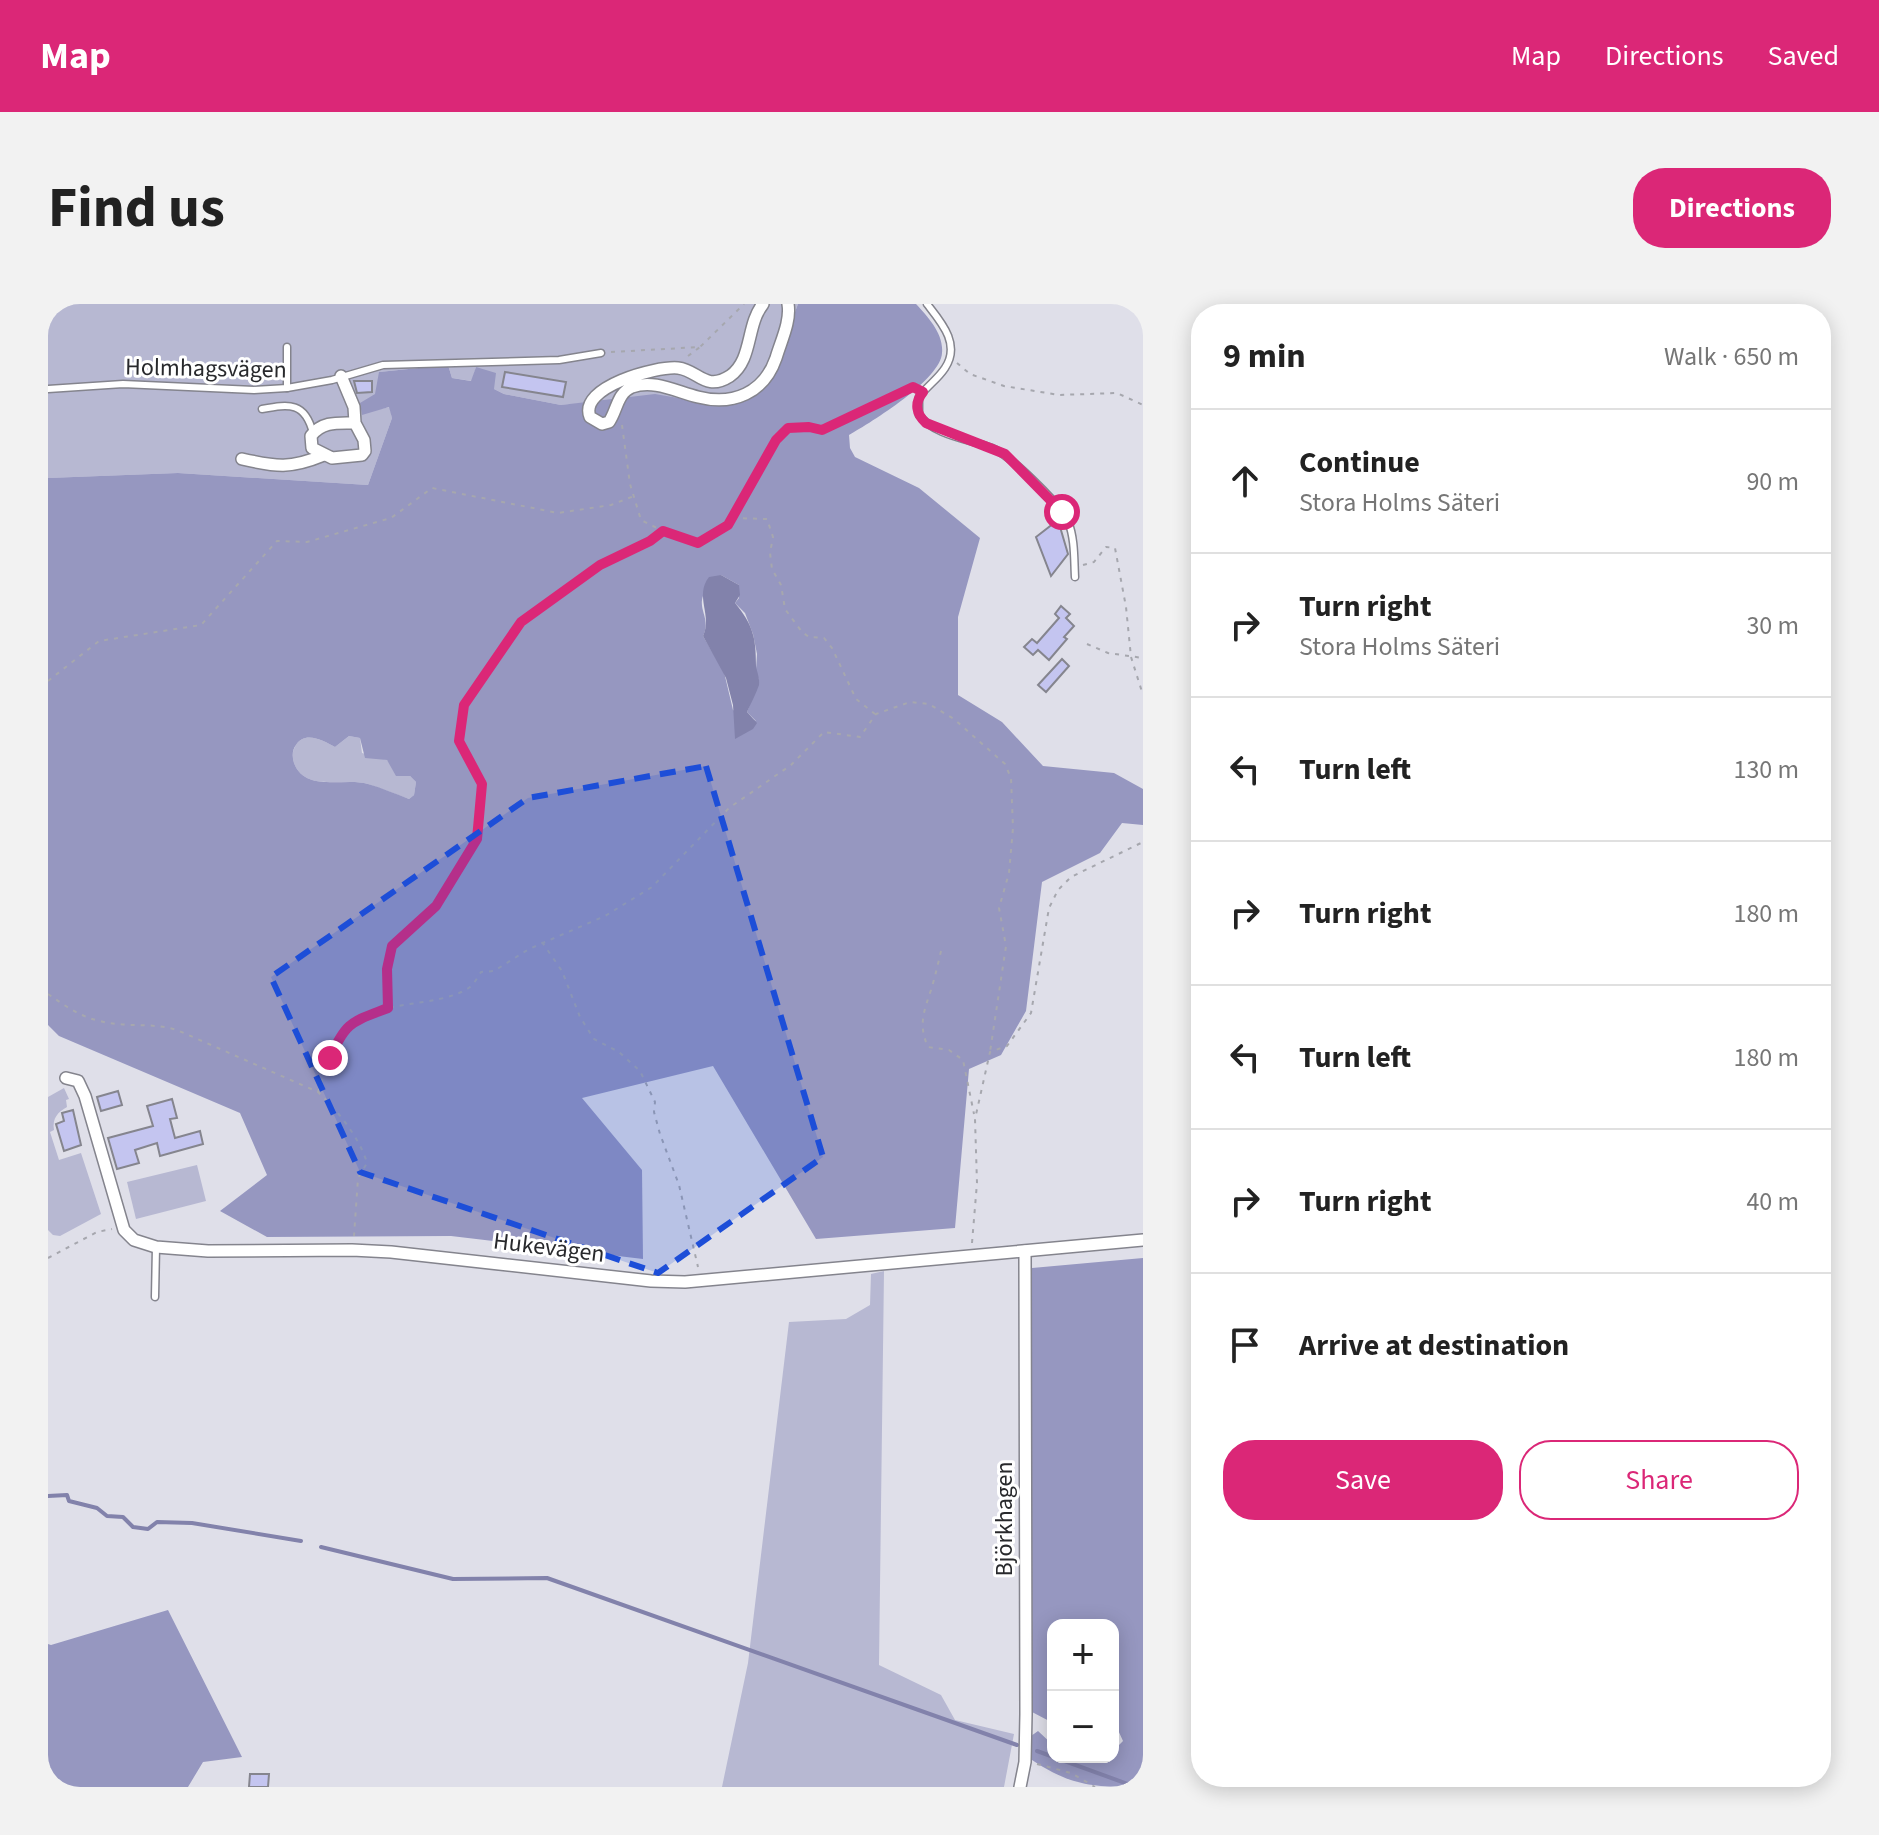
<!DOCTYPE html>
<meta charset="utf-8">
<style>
body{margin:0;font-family:"Source Sans 3",sans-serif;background:#f2f2f2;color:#222}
.controls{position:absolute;right:24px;bottom:24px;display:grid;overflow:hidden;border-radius:16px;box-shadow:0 4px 20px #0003}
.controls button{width:72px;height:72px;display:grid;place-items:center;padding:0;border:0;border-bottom:2px solid #e0e0e0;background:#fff;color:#222;font:40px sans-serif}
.stop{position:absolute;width:24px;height:24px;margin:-18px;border:6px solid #db2777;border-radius:50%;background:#fff}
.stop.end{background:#db2777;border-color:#fff;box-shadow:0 2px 8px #0008}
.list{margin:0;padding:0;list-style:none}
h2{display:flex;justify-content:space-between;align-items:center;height:104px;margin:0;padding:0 32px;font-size:34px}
h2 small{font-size:26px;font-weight:400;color:#767676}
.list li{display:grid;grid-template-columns:52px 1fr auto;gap:24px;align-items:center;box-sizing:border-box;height:144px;padding:0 32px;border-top:2px solid #e0e0e0}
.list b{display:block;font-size:30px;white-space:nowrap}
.list p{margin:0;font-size:26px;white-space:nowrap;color:#767676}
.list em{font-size:26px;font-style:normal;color:#767676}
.actions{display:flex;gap:16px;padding:24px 32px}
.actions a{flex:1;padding:18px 0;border:2px solid #db2777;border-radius:32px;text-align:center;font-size:28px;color:#db2777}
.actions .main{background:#db2777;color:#fff}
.icon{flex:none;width:44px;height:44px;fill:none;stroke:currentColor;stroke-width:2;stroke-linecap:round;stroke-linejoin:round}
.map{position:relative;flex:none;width:1095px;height:1483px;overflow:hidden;border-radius:32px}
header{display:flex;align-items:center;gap:48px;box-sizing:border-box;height:112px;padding:0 40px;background:#db2777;color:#fff}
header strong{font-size:38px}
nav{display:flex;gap:44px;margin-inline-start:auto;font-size:28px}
.intro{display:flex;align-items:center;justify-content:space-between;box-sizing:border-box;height:192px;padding:0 48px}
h1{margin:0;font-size:56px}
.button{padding:20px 36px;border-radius:32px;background:#db2777;color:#fff;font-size:28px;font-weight:700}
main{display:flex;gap:48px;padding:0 48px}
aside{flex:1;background:#fff;border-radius:32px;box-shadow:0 4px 20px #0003}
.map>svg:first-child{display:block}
</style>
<header>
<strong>Map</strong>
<nav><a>Map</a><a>Directions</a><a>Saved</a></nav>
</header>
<div class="intro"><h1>Find us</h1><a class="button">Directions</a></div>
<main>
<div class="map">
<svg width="1095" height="1483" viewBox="0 0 1095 1483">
<rect width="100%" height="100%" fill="#dfdfe9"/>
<g fill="#b7b8d2">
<polygon points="0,0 750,0 726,67 699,93 665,100 568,97 513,101 456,90 446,85 428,63 424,77 404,74 400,61 331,68 332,105 342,103 344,114 320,181 130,169 0,174"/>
<path d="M301 432 312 434 314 449 339 456 346 464 362 472 368 478 366 491 361 495C348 490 334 485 320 480 298 473 257 489 246 459 244 453 244 447 248 441 257 426 276 437 287 443Z"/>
<path d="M16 784 21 795 18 796 19 803C10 808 4 814 6 826L2 828 11 856 33 849 53 910 12 932 5 931 0 926V793Z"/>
<polygon points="149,861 158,897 88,915 79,878"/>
<polygon points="836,967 831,1361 893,1391 907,1416 966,1430 956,1483 674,1483 700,1359 741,1018 798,1015 822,1001 823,970"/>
</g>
<g fill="#9697c0" fill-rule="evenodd">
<path d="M750 0H868C880 13 896 30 894 49 893 75 824 118 801 131L802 144 807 153 871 184 932 234 910 313V391L954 418 995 462 1066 469 1095 485V521L1074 519 1052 549 994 578 978 707 953 751 921 765 907 924 768 935 665 762 534 794 594 866 595 955 403 932 219 933 172 907 219 871 192 809 11 732 0 721V174L130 169 320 181 344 114 341 103 314 111 312 99 327 90 331 68 400 61 404 74 423 77 428 63 448 69 446 85 456 90 513 101 607 90 665 100 699 93 725 67ZM673 271 691 281V294L687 299 697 309 705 330 709 350 708 366 711 377 699 408 708 417 685 406 676 368 655 332C663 315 650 306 655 292 658 284 668 277 673 271ZM301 432 312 434 317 454 339 456 348 472H362L368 478 366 491 361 495C348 490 334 484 320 480 298 473 257 489 246 459 244 453 244 446 248 441 257 426 276 437 287 443Z"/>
<path d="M1095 954V1483C1046 1483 1025 1483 984 1456L983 1432 990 1427 1005 1441V1453H1065V1447L1075 1437 1065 1415V1321H1005V1419L984 1408 980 1273 984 964Z"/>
<polygon points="120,1306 194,1453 155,1458 140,1483 0,1483 0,1340 3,1341"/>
</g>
<path fill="#8282ab" d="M673 271 691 281 692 291 687 299C705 321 708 333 708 362 709 368 712 375 711 381 708 390 703 399 699 408L709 419 705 425 687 435 685 401 678 374 655 332C665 312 646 292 661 273Z"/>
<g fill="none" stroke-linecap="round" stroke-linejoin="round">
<g stroke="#8282ab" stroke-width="4">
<polyline points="0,1192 19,1191 21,1197 49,1204 59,1212 75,1213 85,1223 100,1225 109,1218 144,1219 253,1237"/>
<polyline points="273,1243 405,1275 499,1274 969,1441"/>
<polyline points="989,1447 1088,1483"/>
</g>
</g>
<g fill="#c4c5f0" stroke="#85858e" stroke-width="2">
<polygon points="457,68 518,78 515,93 454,83"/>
<polygon points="306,77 324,77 324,88 309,89"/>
<polygon points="1010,216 1020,250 1003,272 988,233"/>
<polygon points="1013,302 1022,310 1018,314 1026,322 1016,333 1019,335 1001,356 990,346 985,351 976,343 984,335 989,339 1011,314 1007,310"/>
<polygon points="1014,355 1021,362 998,388 990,381"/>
<polygon points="70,787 74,801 53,807 49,793"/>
<polygon points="124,795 129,814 122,815 127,834 152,827 155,840 112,852 109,839 87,846 91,859 69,865 60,834 105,822 99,802"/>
<polygon points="25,806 33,841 16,847 8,820 16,817 14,809"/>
<polygon points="202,1470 221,1470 220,1483 201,1483"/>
</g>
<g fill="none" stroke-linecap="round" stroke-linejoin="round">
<defs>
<g id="service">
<path d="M879 0C893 18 913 40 897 64 890 75 879 82 871 93V111C887 132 921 135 944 144 962 151 1012 200 1020 217 1027 235 1026 255 1027 273"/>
<polyline points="239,43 239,84"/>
<polyline points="0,85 75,80 206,86 239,84 284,76 335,61 511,56 553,49"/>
<path d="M214 105C242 100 257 98 265 129"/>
<polyline points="107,993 108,943"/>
</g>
<g id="minor">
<path d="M715 0C698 21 705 56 682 72 657 88 650 66 630 64 608 62 530 83 542 113L554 120 561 118C569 107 569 89 584 83 606 75 629 88 650 93 685 102 716 89 728 54 733 37 743 17 740 0"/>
<path d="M293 72 306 103 307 119 316 136 317 147 314 151 284 154 264 144 263 132C274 117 290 119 307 119"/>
<path d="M194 155C229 163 242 165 276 151"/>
<polyline points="18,774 30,777 37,792 76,926 86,936 108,943 160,947 304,946 343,948 603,977 637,978 1095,936"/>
<polyline points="972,1483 977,1458 978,1410 977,947"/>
</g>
</defs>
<use href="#service" stroke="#84848d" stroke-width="9"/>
<use href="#minor" stroke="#84848d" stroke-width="14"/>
<g stroke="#a6a7ae" stroke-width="2" stroke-dasharray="4 6" stroke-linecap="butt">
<polyline points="563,48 652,43 696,0"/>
<polyline points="640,52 652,43"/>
<polyline points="909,59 922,70 956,82 1011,91 1069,89 1095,101"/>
<polyline points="574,121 582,180 593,216 615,227 650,239 680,221 728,136 740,124 761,123 774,126 853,87 867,84"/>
<polyline points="685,214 719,215 725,233 722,249 724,265 733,281 737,305 754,328 761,333 776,334 784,344 808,395 827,410"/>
<polyline points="1035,261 1046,258 1058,243 1067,244 1078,303 1083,353 1095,391"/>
<polyline points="1039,340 1060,349 1095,354"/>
<polyline points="0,377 51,337 153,321 229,237 259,238 343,214 384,184 510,209 563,201 586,192"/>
<polyline points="494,638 514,667 532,713 546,735 571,748 592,767 607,798 606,808 612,830 631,881 650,963"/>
<path d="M893 647C890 660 887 673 883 686 876 707 870 721 880 743L901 746 915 756 926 810"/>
<path d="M0 690C16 701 32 713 52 717 77 724 104 718 129 726L270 788C289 806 312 834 319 859L310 874 306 932"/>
<polyline points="340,702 339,665 344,642 388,602 429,535 434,480 411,437 416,401 473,318 552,261 602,237 615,227"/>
<path d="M270 788C277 769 282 746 293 729 317 693 391 706 422 683 426 680 430 673 433 668L446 667 481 645 557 612 604 583 681 504 743 461 776 428 812 433 828 410 862 398 881 400 906 415 957 460 963 474 965 524 961 569 951 604 958 642 942 748"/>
<polyline points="924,939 929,879 927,815 942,748 959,742 983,709 1001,604 1010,586 1023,573 1095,538"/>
<polyline points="0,954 49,928 64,925"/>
<polyline points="989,1460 1023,1469 1047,1483"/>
</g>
<use href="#service" stroke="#fff" stroke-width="6"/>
<use href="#minor" stroke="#fff" stroke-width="11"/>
</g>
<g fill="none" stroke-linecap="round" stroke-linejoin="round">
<path stroke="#db2777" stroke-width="10" d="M282 754C298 717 304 718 340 704L339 665 344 642 388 602 429 535 434 480 411 437 416 401 473 318 552 261 602 237 615 227 650 239 680 221 728 136 740 124 761 123 774 126 865 83 875 88C866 99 868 110 878 119L957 150 1014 208"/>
</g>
<path fill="#1d4ed8" fill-opacity="0.2" stroke="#1d4ed8" stroke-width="6" stroke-dasharray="16 10" stroke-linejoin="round" d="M658 462 775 853 610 969 312 868 223 673 480 494Z"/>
<g text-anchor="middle" stroke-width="6" stroke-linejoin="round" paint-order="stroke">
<g font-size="24" fill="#28292c" stroke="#fff">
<text transform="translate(158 64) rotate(1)" y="8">Holmhagsvägen</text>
<text transform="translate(501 943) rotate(7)" y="8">Hukevägen</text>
<text transform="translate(956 1215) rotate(-90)" y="8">Björkhagen</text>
</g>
</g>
</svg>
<div class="controls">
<button>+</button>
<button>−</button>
</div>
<div class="stop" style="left:1014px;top:208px"></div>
<div class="stop end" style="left:282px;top:754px"></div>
</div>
<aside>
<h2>9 min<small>Walk · 650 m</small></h2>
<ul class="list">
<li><svg class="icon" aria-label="ahead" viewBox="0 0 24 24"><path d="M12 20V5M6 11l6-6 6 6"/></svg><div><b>Continue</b><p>Stora Holms Säteri</p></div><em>90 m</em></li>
<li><svg class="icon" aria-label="right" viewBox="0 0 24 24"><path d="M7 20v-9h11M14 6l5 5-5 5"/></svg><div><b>Turn right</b><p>Stora Holms Säteri</p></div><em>30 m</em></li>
<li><svg class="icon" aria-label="left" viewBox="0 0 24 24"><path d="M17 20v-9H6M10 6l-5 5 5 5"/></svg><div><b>Turn left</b></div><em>130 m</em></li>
<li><svg class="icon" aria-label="right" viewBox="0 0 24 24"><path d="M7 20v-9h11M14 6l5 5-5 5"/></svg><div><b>Turn right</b></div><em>180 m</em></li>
<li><svg class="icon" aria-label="left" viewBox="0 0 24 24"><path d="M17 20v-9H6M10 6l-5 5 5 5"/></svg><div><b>Turn left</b></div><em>180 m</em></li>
<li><svg class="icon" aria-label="right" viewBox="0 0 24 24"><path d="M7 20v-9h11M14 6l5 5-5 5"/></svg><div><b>Turn right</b></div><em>40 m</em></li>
<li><svg class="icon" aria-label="arrive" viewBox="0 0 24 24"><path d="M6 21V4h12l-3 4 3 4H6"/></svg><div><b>Arrive at destination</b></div></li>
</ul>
<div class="actions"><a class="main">Save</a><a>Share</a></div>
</aside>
</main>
